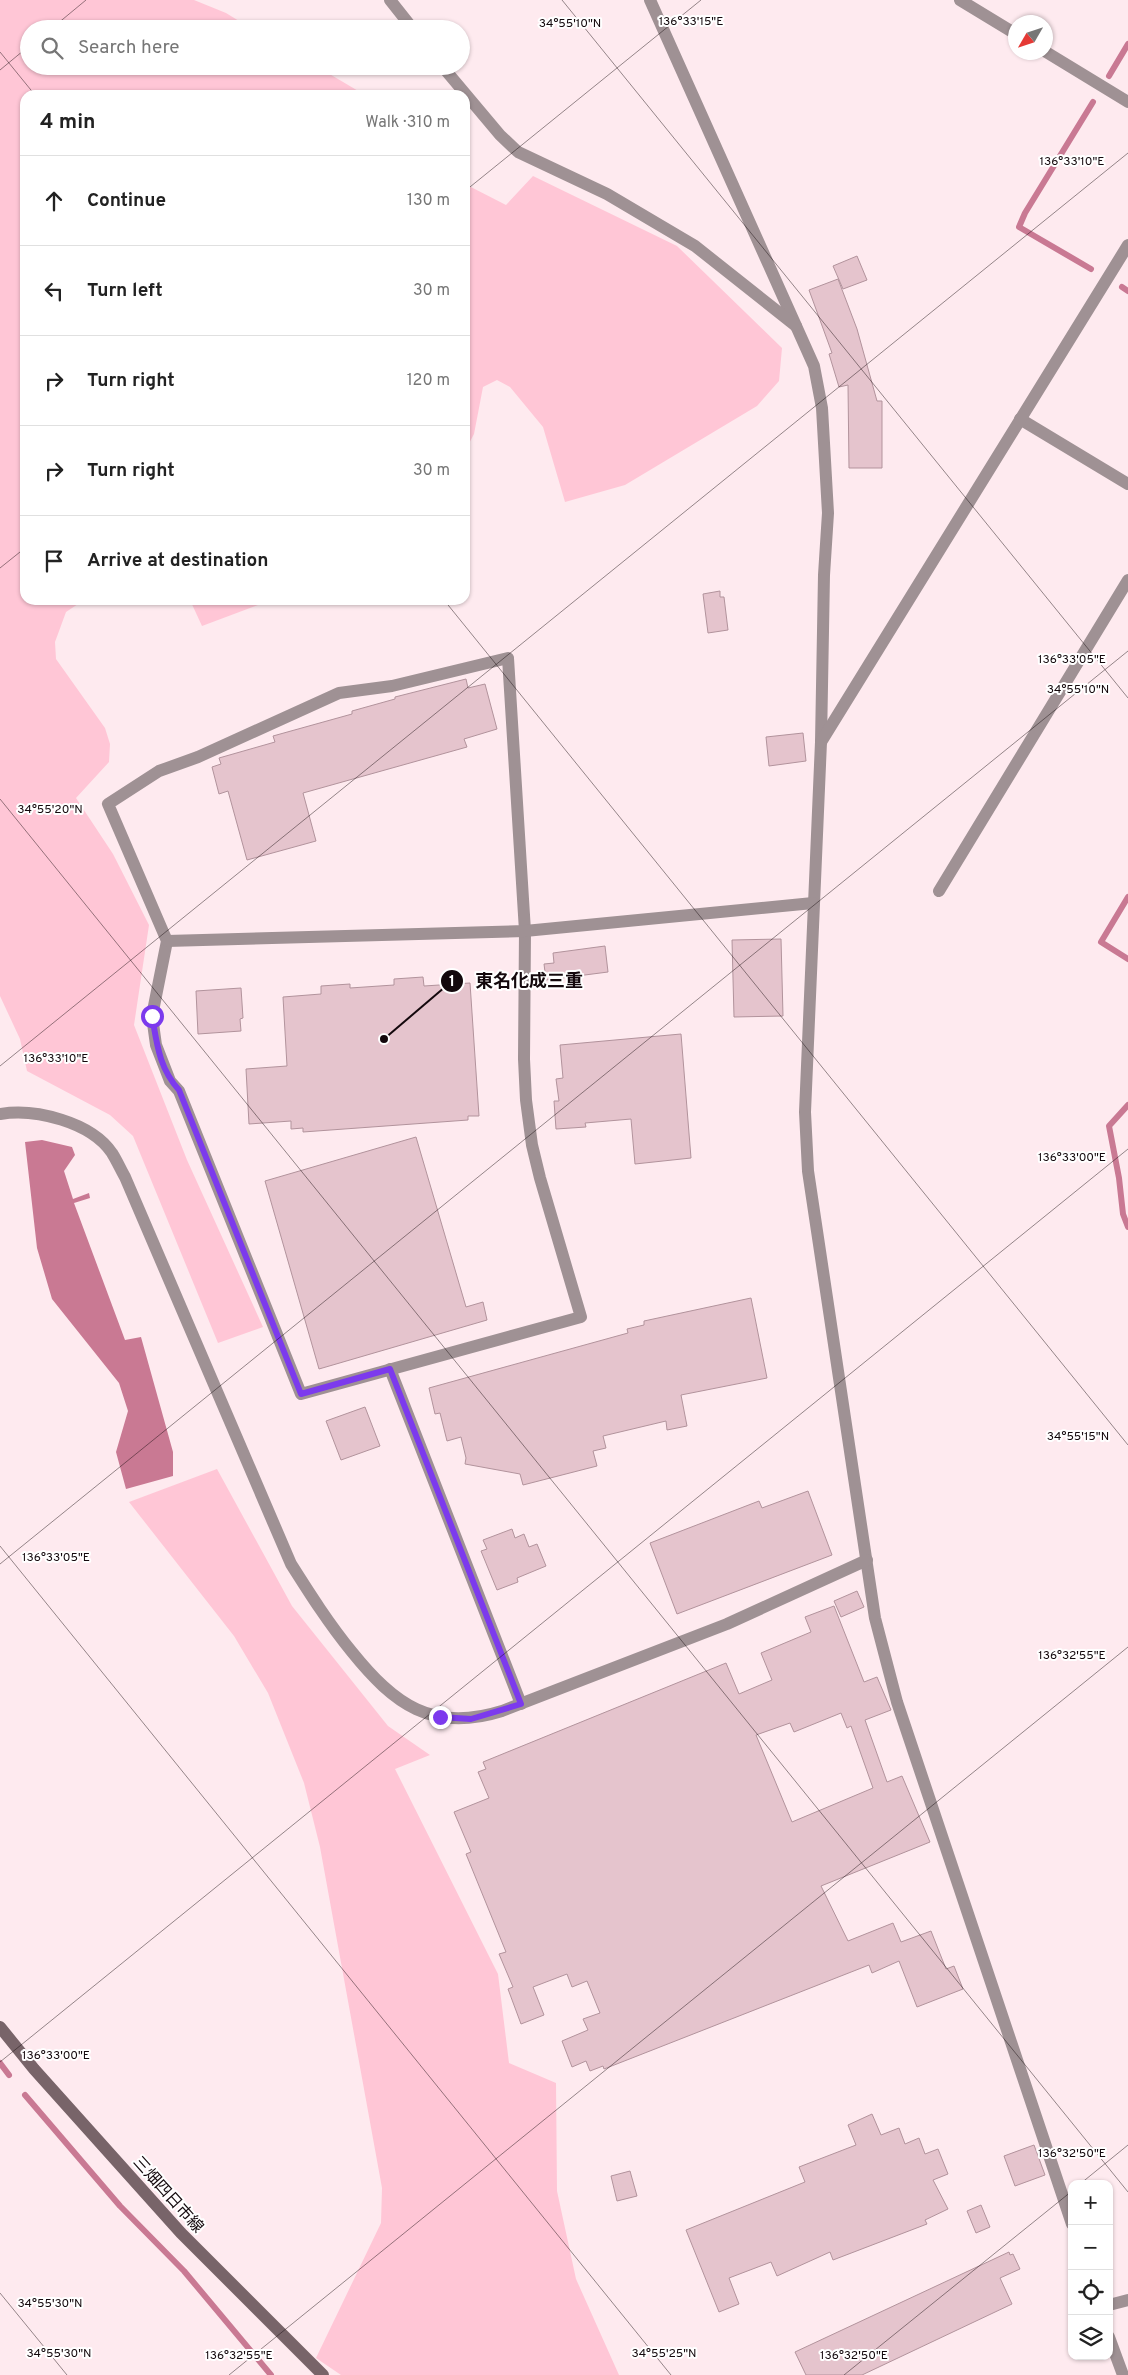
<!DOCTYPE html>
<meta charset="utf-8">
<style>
body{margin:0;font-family:Overpass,"Noto Sans JP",sans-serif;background:#f2f2f2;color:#222}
.controls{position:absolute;right:15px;bottom:15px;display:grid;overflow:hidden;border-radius:10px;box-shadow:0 1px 4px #0004}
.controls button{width:45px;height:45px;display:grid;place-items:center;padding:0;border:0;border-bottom:1px solid #e0e0e0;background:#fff;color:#222;font:25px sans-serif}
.compass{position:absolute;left:1008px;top:15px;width:45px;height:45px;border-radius:50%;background:#fff;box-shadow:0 1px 4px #0004;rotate:231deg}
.stop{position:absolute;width:15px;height:15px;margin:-11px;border:4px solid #7c3aed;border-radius:50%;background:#fff}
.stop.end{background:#7c3aed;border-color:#fff;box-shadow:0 1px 5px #0008}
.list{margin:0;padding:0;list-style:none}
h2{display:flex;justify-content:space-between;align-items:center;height:65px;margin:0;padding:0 20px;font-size:21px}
h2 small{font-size:16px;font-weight:400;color:#767676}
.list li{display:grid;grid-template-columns:32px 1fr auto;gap:15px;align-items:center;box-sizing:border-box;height:90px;padding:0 20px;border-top:1px solid #e0e0e0}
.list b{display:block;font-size:19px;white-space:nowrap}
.list em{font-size:16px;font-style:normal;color:#767676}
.icon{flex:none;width:28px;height:28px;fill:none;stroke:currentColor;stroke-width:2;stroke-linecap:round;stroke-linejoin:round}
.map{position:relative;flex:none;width:1128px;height:2375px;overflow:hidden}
.search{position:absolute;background:#fff;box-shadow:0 1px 4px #0004;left:20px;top:20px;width:450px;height:55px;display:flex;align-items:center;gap:12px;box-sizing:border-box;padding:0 18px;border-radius:28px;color:#767676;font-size:19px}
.panel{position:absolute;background:#fff;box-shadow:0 1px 4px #0004;left:20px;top:90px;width:450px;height:515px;border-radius:15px}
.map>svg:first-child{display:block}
</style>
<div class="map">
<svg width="1128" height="2375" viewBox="0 0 1128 2375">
<rect width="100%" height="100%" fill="#feeaef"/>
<g fill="#ffc6d6">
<polygon points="0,0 194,0 226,13 252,29 29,29 29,66 316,66 365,95 25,95 25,600 84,600 66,612 55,642 56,659 105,728 110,744 109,762 76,798 113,854 149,925 134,1025 187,1160 263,1327 218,1343 133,1136 110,1115 27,1071 20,1039 0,996"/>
<polygon points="533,176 677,246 782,348 779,381 757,406 625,485 565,502 543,427 510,387 497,380 483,387 474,434 465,451 465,184 506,205"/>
<polygon points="190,600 271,600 202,626"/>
<polygon points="217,1469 292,1606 388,1726 430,1755 395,1769 498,1974 509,2063 556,2083 557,2191 576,2279 619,2375 341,2375 316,2358 381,2223 382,2188 320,1847 304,1783 268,1693 234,1636 129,1502"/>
</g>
<polygon fill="#c97993" points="42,1140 72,1147 75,1155 64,1171 73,1199 89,1193 90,1198 74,1203 125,1340 141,1337 173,1452 173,1476 126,1489 116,1452 128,1411 119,1383 52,1299 37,1248 25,1142"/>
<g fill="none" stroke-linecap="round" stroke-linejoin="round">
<g stroke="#c97993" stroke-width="6">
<polyline points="1109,76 1128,44"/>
<polyline points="1091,269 1019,227 1025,213 1093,102"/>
<polyline points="1122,287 1128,291"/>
<polyline points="1128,897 1101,942 1128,959"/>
<polyline points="1128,1105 1109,1126 1119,1178 1123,1214 1128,1227"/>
<polyline points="0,2063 9,2075"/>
<polyline points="25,2095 120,2206 184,2271 271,2375"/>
</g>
</g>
<g fill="#e5c4cd" stroke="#b2939c" fill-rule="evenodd">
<polygon points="857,256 867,280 843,289 833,266"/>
<polygon points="838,279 857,329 877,401 882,401 882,468 849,468 848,385 839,387 829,354 832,353 809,290"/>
<polygon points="720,591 720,597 724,597 728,630 708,633 703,594"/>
<polygon points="466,679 468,688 485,684 497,729 464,739 467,747 303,793 316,841 247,860 228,791 219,794 212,767 221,764 219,758 275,742 273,736 352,714 352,711 395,699 395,697"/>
<polygon points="803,733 806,761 769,766 766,737"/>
<polygon points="781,939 783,1016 734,1017 732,940"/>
<polygon points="605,946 608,972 546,980 544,964 554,963 553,953"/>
<polygon points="423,977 424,986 470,983 479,1116 468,1116 468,1120 303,1132 303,1128 291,1129 291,1121 249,1124 246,1069 287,1066 283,997 321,994 321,986 350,984 350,988 394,985 394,979"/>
<polygon points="241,988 243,1018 240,1019 241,1031 198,1034 196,991"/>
<polygon points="681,1034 691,1158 635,1164 631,1119 585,1123 586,1127 556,1129 554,1101 559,1101 556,1079 563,1078 560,1045"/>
<polygon points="416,1137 466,1307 483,1302 487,1320 319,1369 265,1181"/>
<polygon points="751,1298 767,1378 681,1395 687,1426 667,1430 666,1421 603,1436 606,1448 593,1451 597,1466 523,1485 520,1474 465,1464 466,1458 461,1437 447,1441 440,1413 435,1414 429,1388 628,1333 627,1329 644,1325 644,1321"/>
<polygon points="365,1407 380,1446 341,1460 326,1421"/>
<polygon points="808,1491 832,1555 677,1614 650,1543 759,1501 762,1508"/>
<polygon points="512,1529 515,1538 524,1534 529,1547 537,1544 546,1566 517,1578 518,1582 497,1590 481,1551 487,1549 483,1540"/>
<polygon points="857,1591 864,1607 841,1617 834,1601"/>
<path d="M834 1606 864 1682 877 1677 891 1710 865 1720 887 1782 902 1776 930 1842 821 1886 848 1941 893 1923 901 1942 931 1931 946 1969 954 1966 963 1989 917 2007 899 1961 872 1973 869 1965 604 2069 603 2066 590 2071 586 2061 572 2067 562 2041 588 2030 583 2019 600 2013 587 1981 572 1987 567 1974 533 1987 544 2015 521 2024 508 1989 513 1987 499 1954 506 1952 466 1854 471 1852 454 1812 489 1798 478 1772 486 1769 483 1762 726 1663 739 1694 772 1680 761 1653 811 1632 805 1617ZM841 1713 847 1728 851 1726 873 1788 792 1822 756 1735 790 1723 794 1732Z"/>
<polygon points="872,2114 881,2135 899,2128 905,2144 919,2138 925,2154 938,2149 948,2174 933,2180 948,2209 925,2220 927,2224 833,2260 830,2252 777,2276 771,2262 729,2278 739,2304 719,2312 686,2230 805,2182 799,2167 856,2145 848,2125"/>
<polygon points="1034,2145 1045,2175 1015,2186 1004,2156"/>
<polygon points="630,2171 637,2196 617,2201 611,2176"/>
<polygon points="981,2205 990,2227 976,2233 967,2211"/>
<polygon points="1009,2252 1010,2255 1013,2254 1020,2269 1000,2278 1012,2304 862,2375 806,2375 795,2352"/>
</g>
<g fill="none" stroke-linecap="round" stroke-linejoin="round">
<g stroke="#9f9194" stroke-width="12">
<polyline points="390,0 413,29"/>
<polyline points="650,0 814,366 822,408 828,513 824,575 821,742 805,1112 808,1171 875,1618 897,1702 1072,2224"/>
<polyline points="960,0 1016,34"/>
<polyline points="1046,52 1128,102"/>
<polyline points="442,66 500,135 518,152 607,194 695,246 796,326"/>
<polyline points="1020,419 1128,484"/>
<polygon points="508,658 525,931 524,1059 526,1100 532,1145 540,1178 581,1317 301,1394 179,1091 170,1081 156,1045 152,1016 167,941 108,804 159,771 198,757 339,693 392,686"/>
<polyline points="821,742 1128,245"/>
<polyline points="939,891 1128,580"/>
<polyline points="167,941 525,931 813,903"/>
<polyline points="390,1369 521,1704"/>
<polyline points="1109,2305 1128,2300"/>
<polyline points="1109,2337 1123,2375"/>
</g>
<path stroke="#9f9194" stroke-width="12" d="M0 1114C35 1108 91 1122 112 1153 117 1161 121 1170 125 1177L291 1564C310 1594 329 1624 352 1652 394 1704 432 1733 502 1711L727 1624 867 1560"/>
<polyline stroke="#786469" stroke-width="12" points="0,2027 34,2069 181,2233 323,2375"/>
</g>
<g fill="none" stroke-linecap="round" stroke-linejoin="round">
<path stroke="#7c3aed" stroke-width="6" d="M152 1016C157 1044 159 1068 179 1090L301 1394 390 1369 521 1704 471 1719 440 1717"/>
</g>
<path fill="none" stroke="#13080c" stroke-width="1" stroke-opacity="0.45" d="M562 0 1128 698M51 29 86 0M0 52 35 95M0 70 29 46M465 191 701 0M0 568 25 548M444 600 1128 1445M0 799 1128 2192M0 1066 1128 153M0 1546 671 2375M0 1564 1128 651M0 2062 1128 1149M1080 2184 1128 2145M0 2293 67 2375M229 2375 1128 1647M844 2375 1072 2191"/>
<g text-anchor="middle" stroke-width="4" stroke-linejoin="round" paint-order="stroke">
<g font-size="16" fill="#13080c" stroke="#fff">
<text transform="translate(169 2194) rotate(48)" y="6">三畑四日市線</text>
</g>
</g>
<g font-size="12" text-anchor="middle" fill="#13080c" stroke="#fff" stroke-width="4" stroke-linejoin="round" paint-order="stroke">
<text x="691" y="25">136°33'15"E</text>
<text x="570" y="27">34°55'10"N</text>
<text x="1072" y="165">136°33'10"E</text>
<text x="1072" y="663">136°33'05"E</text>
<text x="1078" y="693">34°55'10"N</text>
<text x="50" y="813">34°55'20"N</text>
<text x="56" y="1062">136°33'10"E</text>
<text x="1072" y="1161">136°33'00"E</text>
<text x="1078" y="1440">34°55'15"N</text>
<text x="56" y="1561">136°33'05"E</text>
<text x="1072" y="1659">136°32'55"E</text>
<text x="56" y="2059">136°33'00"E</text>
<text x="1072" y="2157">136°32'50"E</text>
<text x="50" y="2307">34°55'30"N</text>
<text x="59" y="2357">34°55'30"N</text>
<text x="664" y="2357">34°55'25"N</text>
<text x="239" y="2359">136°32'55"E</text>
<text x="854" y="2359">136°32'50"E</text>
</g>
<path fill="none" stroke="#13080c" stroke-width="2" d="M384 1039L452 981"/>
<g fill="#13080c" stroke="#fff" stroke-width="2">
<circle cx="384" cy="1039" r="5"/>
<circle cx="452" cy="981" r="12"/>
</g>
<g font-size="15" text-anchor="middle" font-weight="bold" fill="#fff">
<text x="452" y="986">1</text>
</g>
<g font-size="18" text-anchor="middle" font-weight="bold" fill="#13080c" stroke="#fff" stroke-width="4" stroke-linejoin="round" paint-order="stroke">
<text x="529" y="987">東名化成三重</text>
</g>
</svg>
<div class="controls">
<button>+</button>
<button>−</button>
<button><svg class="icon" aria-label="locate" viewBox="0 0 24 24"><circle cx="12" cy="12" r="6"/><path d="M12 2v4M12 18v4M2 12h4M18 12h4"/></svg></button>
<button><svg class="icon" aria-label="layers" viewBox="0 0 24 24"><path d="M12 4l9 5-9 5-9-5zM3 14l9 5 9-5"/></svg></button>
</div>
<svg class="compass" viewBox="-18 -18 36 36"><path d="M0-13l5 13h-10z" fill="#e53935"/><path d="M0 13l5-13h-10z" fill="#767676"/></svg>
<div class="stop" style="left:152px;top:1016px"></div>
<div class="stop end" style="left:440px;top:1717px"></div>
<div class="search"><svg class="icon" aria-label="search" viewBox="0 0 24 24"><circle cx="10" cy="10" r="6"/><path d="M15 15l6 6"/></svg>Search here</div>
<section class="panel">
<h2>4 min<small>Walk · 310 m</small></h2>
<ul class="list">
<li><svg class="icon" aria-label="ahead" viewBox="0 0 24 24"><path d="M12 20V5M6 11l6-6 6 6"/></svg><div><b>Continue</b></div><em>130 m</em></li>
<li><svg class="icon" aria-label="left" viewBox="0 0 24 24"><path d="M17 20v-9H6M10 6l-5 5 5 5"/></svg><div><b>Turn left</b></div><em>30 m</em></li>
<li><svg class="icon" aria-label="right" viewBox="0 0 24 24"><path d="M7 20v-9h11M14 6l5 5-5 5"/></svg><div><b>Turn right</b></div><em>120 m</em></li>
<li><svg class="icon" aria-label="right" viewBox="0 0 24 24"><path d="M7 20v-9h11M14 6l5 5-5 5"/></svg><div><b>Turn right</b></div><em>30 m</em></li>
<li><svg class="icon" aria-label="arrive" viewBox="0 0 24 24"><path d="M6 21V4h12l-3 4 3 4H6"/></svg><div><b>Arrive at destination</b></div></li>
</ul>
</section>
</div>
